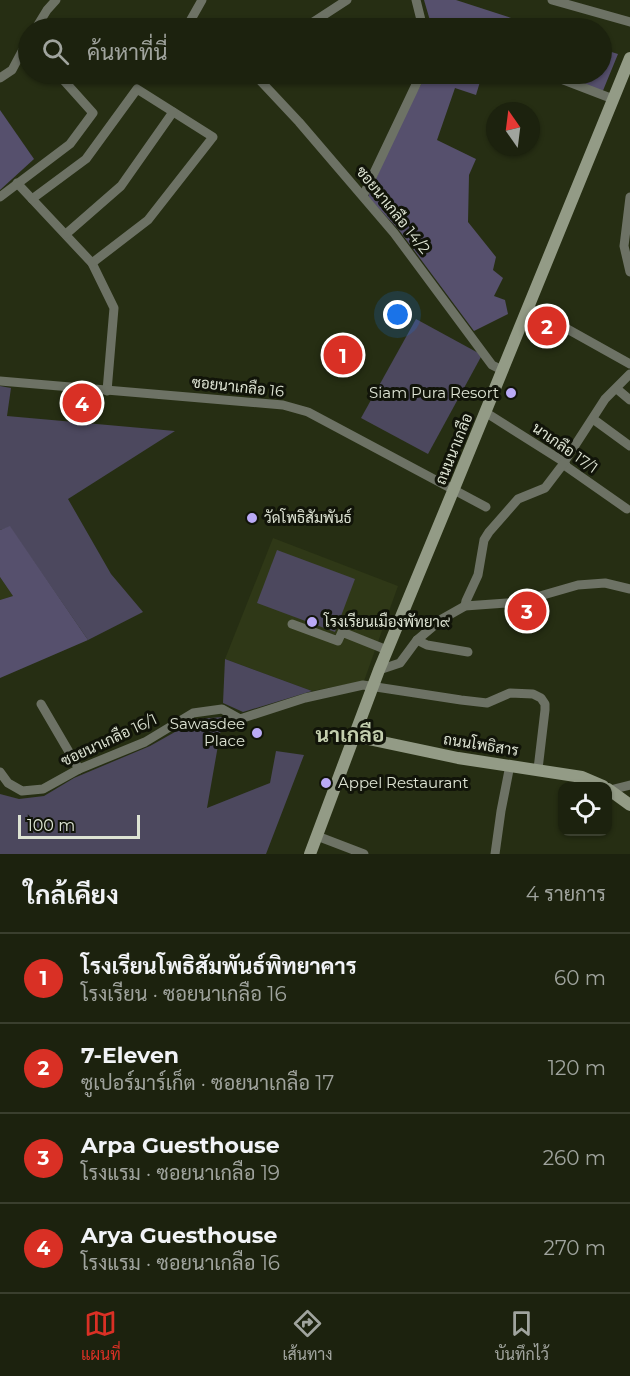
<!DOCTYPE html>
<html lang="th">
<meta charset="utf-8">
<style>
body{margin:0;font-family:Montserrat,Sarabun,sans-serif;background:#252a17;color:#f1f3f6}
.controls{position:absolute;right:18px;bottom:18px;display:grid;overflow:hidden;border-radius:12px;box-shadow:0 2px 4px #0004}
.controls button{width:54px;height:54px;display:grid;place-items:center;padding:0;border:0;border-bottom:2px solid #3a3f2e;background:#1c220e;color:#f1f3f6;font:30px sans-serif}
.compass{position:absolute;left:486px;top:102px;width:54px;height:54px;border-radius:50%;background:#1c220e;box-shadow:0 2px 4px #0004;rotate:346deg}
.scale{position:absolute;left:18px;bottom:15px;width:122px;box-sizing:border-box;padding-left:6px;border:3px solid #dee4d4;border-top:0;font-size:16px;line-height:21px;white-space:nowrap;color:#dee4d4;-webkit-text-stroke:4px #111409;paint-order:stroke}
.you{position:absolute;left:398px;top:315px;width:21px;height:21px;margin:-15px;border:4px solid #fff;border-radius:50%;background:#1a73e8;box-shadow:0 0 0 9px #1a73e833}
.badge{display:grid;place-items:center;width:39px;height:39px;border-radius:50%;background:#d93025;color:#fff;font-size:20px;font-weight:700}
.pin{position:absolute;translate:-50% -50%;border:3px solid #fff;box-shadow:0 2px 6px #0006}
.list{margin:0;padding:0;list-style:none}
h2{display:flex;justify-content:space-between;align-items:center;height:78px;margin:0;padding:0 24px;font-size:26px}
h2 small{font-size:20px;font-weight:400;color:#a0a49e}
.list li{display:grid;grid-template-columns:39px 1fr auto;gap:18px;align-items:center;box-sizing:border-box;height:90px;padding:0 24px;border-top:2px solid #3a3f2e}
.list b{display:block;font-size:22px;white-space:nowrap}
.list p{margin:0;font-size:20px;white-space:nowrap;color:#a0a49e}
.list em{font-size:20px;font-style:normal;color:#a0a49e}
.icon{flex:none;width:33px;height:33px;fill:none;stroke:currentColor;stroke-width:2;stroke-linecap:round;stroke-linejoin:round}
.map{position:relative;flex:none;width:630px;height:854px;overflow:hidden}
.search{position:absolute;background:#1c220e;box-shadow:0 2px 4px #0004;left:18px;right:18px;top:18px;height:66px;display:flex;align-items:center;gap:15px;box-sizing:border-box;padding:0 21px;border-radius:33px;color:#a0a49e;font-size:22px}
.sheet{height:438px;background:#1c220e}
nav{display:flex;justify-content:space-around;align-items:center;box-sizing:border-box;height:84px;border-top:2px solid #3a3f2e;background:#1c220e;font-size:16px;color:#a0a49e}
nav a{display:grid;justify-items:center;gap:3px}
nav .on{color:#d93025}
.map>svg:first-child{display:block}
</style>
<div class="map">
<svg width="630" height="854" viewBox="0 0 630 854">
<rect width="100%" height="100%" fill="#262e13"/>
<g fill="#2f3817">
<polygon points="273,538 398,586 364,681 312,691 225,659"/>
<polygon points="0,577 13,596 0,600"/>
</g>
<g fill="#4c485e">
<polygon points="416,319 482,355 428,454 361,418"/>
<polygon points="0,386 11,388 7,416 175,431 68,499 111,574 143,612 88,640 10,527 0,530"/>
<polygon points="277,550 355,579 335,632 257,603"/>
<polygon points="225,659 312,691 243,712 223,703"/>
<polygon points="223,717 207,808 270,783 276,751 304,755 266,854 0,854 0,794 19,799 44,796 74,778 150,746 198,719"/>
</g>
<g fill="#56506d">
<polygon points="424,0 456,0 542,28 443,28 431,24"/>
<polygon points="602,49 618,54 602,93 554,74 602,74"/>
<polygon points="427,74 479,74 482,75 476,95 455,88 437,140 476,159 469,175 468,222 496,257 493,270 503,278 494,296 505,300 508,314 474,331 399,230 368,197 404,114"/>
<polygon points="0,110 34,159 0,190"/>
<polygon points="10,526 88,640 0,678 0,600 13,596 0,577 0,530"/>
</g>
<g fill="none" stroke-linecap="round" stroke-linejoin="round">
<g stroke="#6d7265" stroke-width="9">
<polyline points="416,0 423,28"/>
<polyline points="552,0 630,22"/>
<polyline points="36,28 47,10 56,0"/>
<polyline points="188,28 189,23 202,0"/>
<polyline points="304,28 347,0"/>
<polyline points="254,74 299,122 394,233 492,365 502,370"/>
<polyline points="548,74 613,99"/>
<polyline points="0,78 12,70 28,40"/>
<polyline points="17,183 92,263 114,308 107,391"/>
<polyline points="363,196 421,74"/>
<polyline points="0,197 70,144 93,113 58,74"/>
<polyline points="630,197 624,246 630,272"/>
<polyline points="32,199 86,159 137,89 213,137 148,220 92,263"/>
<polyline points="66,234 121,186 173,112"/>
<polyline points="528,307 630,364"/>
<polyline points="0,381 283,405 308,412 486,507"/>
<polyline points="617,389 630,400"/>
<polyline points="485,412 564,462 567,467 627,509"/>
<polyline points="593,419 630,446"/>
<polyline points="465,606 466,601 478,575 484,540 489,532 518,499 545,488 561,467 605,399 630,374"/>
<polyline points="292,624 338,641 342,632 387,650"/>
<polyline points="417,640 427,645 468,652"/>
<polyline points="379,670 400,663 417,640 442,619 465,606 519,602 578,585 605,583 630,589"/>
<polyline points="41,704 79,769"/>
<polyline points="0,772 8,783 22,791 43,789 79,769 145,742 193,713 222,709 240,719 305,698 363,685 461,700 487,703 510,693 533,694 541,698 545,704 545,710 538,769"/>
<polyline points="610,790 630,785"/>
<polyline points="317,836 364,854"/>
<polyline points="495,854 501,811 510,765"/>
</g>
<g stroke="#939b86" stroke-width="12">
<polyline points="354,736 458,758 582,777 603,786"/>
<polyline points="608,789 630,805"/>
<polyline points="310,854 379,670 453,491 630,58"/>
</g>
</g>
<g fill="#baaaf6" stroke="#111409" stroke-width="2">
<circle cx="511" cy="393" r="6"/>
<circle cx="252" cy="518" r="6"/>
<circle cx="312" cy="622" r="6"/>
<circle cx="257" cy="733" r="6"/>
<circle cx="326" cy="783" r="6"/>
</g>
<g text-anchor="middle" stroke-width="6" stroke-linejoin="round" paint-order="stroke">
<g font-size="15" fill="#dee4d4" stroke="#111409">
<text transform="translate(393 210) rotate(51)" y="5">ซอยนาเกลือ 14/2</text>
<text transform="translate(238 387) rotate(6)" y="5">ซอยนาเกลือ 16</text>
<text transform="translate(565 448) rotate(35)" y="5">นาเกลือ 17/1</text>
<text transform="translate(454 449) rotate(-68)" y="5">ถนนนาเกลือ</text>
<text transform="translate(109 740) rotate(-25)" y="5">ซอยนาเกลือ 16/1</text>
<text transform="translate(481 745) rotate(9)" y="5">ถนนโพธิสาร</text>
</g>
<g font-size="15" fill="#dee4d4" stroke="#111409" text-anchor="start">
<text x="499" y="398" text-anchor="end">Siam Pura Resort</text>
<text x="264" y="523">วัดโพธิสัมพันธ์</text>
<text x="324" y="627">โรงเรียนเมืองพัทยา๙</text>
<text x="245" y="729" text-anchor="end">Sawasdee<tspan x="245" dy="17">Place</tspan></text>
<text x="338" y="788">Appel Restaurant</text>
</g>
<g font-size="21" font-weight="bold" fill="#c4cfaf" stroke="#111409">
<text x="350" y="742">นาเกลือ</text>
</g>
</g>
</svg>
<div class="controls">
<button><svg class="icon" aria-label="locate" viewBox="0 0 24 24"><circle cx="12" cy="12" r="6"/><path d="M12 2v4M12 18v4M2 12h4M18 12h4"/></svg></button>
</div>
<svg class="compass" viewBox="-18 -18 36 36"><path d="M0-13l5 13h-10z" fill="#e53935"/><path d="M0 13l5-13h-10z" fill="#a0a49e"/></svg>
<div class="scale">100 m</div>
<div class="you"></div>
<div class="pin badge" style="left:343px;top:355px">1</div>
<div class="pin badge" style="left:547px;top:326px">2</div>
<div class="pin badge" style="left:527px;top:611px">3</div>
<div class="pin badge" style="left:82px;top:403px">4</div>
<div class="search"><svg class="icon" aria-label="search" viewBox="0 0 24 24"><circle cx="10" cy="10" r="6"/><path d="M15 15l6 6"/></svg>ค้นหาที่นี่</div>
</div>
<section class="sheet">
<h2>ใกล้เคียง<small>4 รายการ</small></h2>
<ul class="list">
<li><span class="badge">1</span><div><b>โรงเรียนโพธิสัมพันธ์พิทยาคาร</b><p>โรงเรียน · ซอยนาเกลือ 16</p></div><em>60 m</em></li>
<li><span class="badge">2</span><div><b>7-Eleven</b><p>ซูเปอร์มาร์เก็ต · ซอยนาเกลือ 17</p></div><em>120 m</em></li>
<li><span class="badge">3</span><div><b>Arpa Guesthouse</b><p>โรงแรม · ซอยนาเกลือ 19</p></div><em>260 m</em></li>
<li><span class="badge">4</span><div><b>Arya Guesthouse</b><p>โรงแรม · ซอยนาเกลือ 16</p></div><em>270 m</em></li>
</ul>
</section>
<nav>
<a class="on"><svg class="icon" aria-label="map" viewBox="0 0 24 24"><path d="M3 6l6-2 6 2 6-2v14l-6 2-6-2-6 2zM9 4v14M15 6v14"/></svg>แผนที่</a>
<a><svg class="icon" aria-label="directions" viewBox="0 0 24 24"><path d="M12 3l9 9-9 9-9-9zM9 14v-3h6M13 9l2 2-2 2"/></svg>เส้นทาง</a>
<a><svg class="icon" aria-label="saved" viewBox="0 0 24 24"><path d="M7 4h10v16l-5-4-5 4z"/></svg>บันทึกไว้</a>
</nav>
